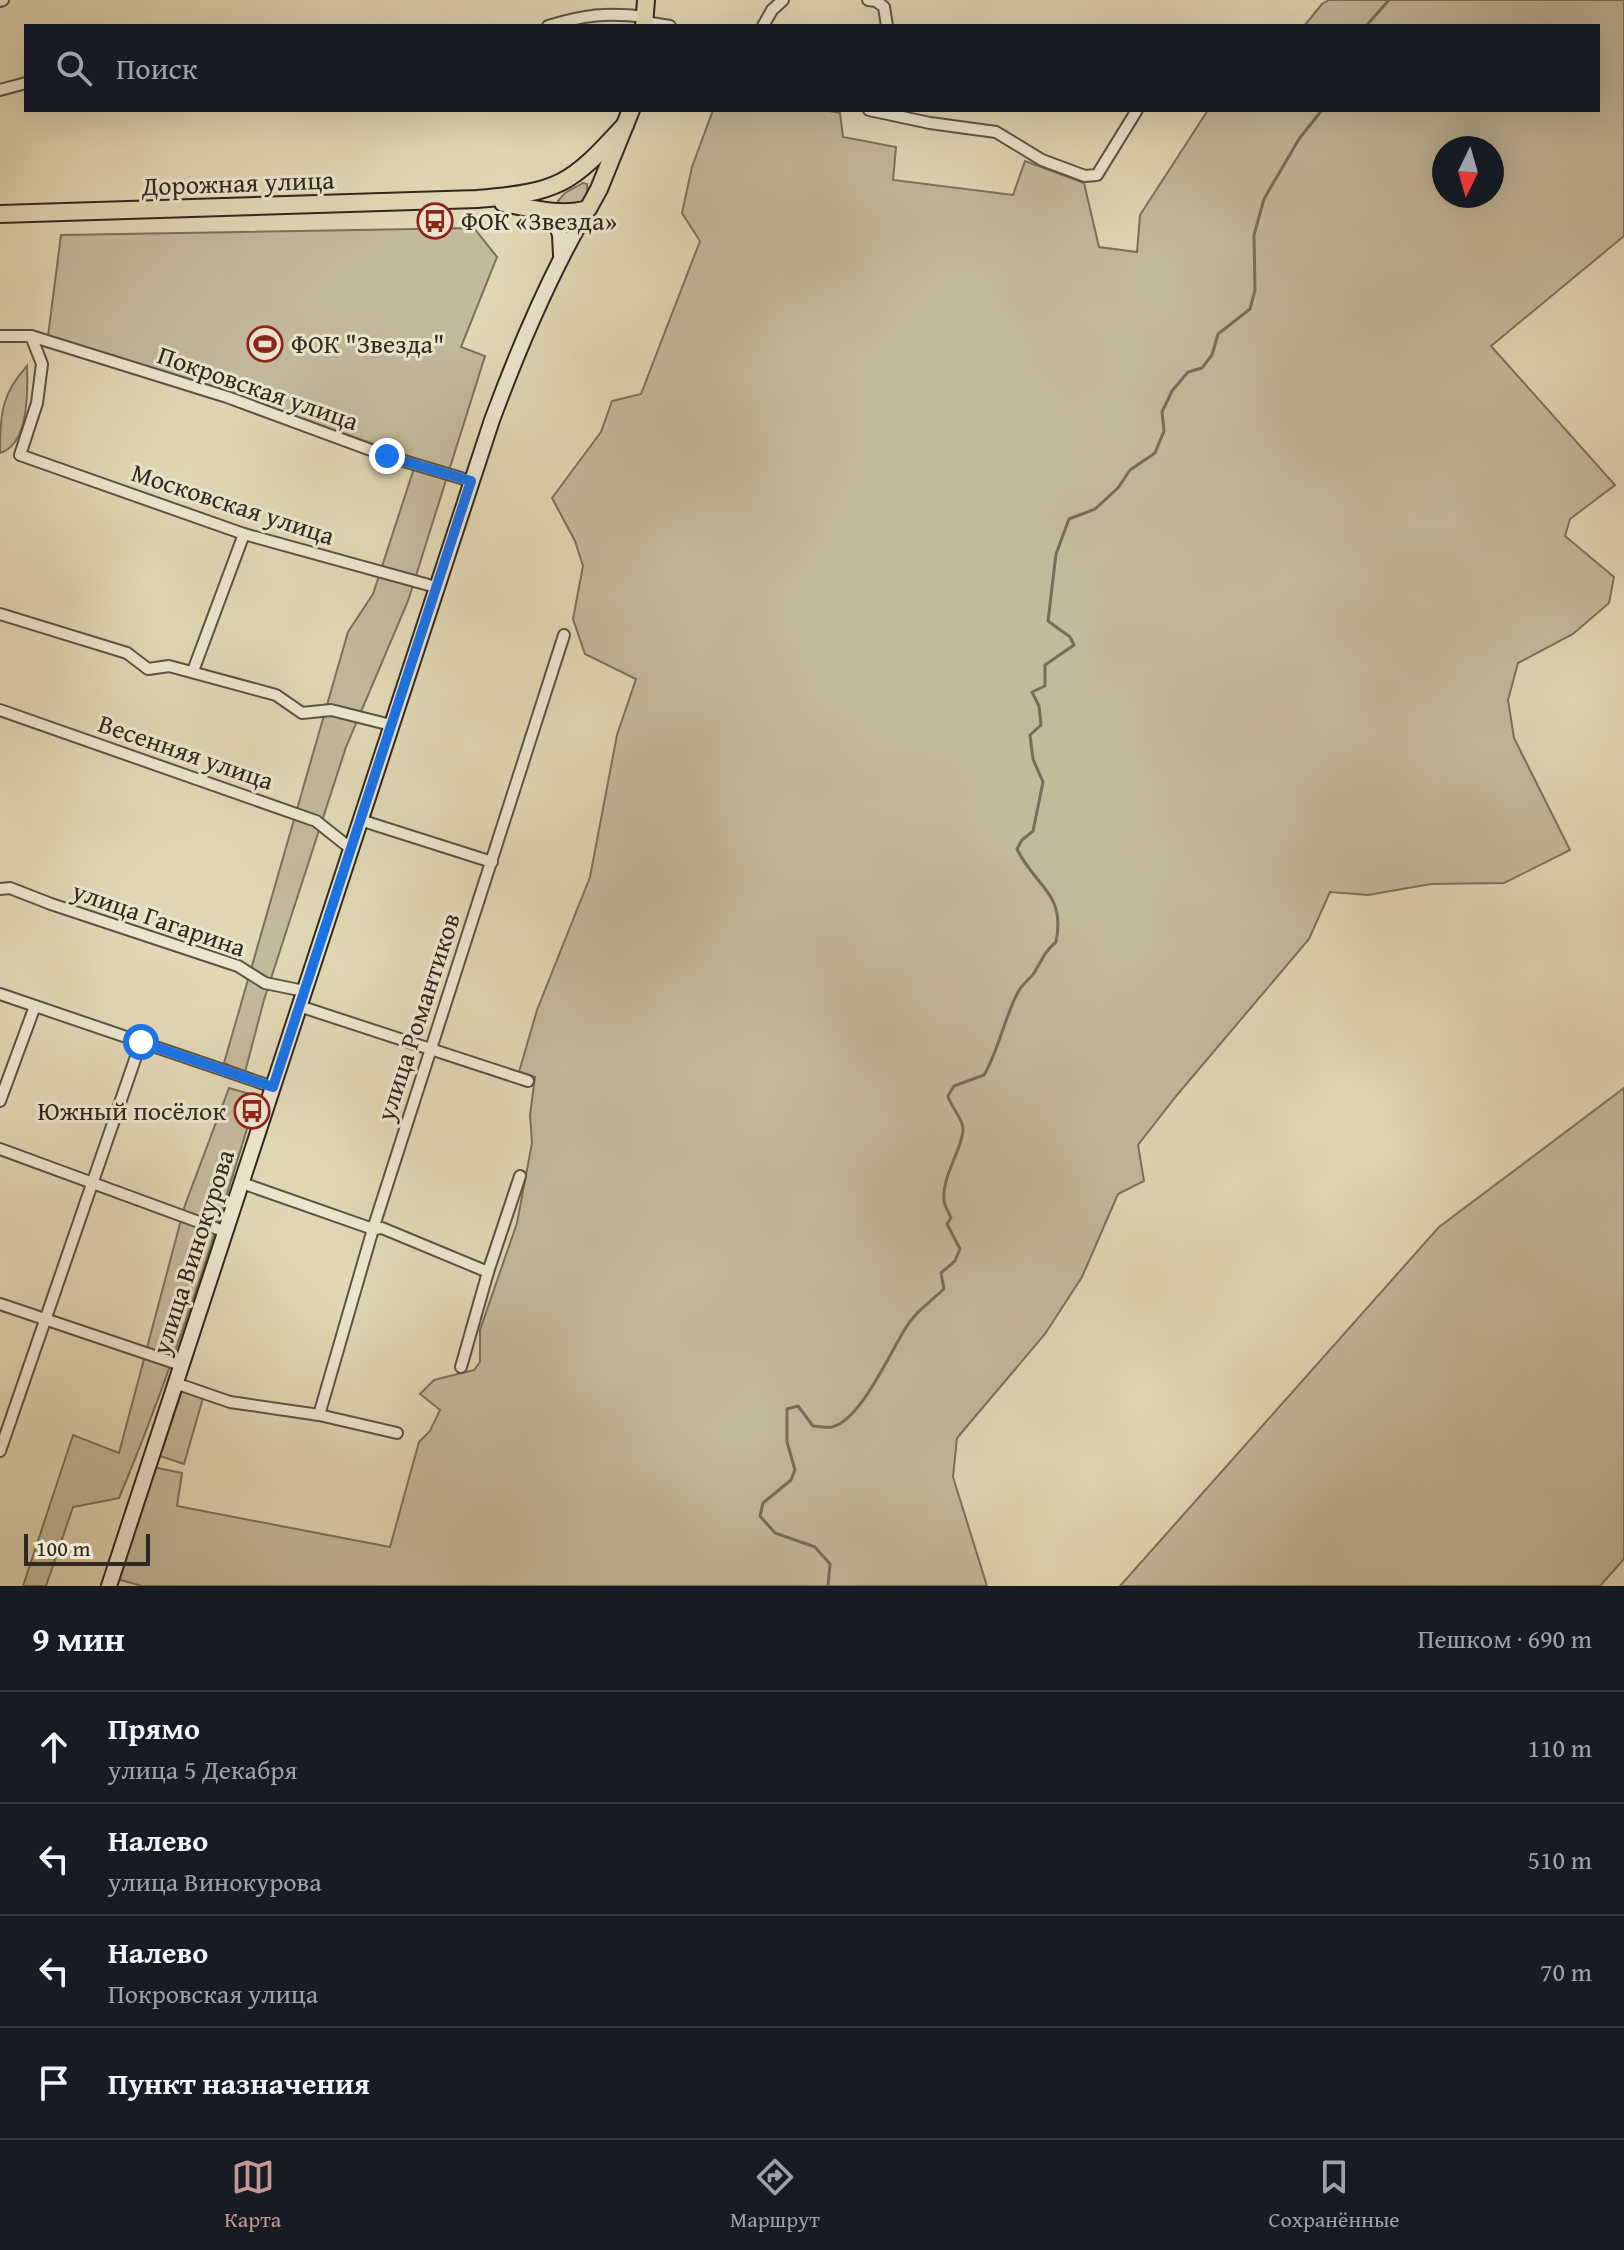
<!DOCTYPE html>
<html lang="ru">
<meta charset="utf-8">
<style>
body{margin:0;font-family:"Gentium Book Plus",serif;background:#242831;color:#f1f3f6}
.compass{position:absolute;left:1432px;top:136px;width:72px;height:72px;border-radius:50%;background:#171b24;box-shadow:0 8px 32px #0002;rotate:185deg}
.scale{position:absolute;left:24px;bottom:20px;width:126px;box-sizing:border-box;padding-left:8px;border:4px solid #31291f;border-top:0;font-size:22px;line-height:28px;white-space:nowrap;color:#31291f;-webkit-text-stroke:6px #ece5ce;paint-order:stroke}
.stop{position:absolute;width:24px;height:24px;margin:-18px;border:6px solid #1a73e8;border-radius:50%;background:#fff}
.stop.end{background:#1a73e8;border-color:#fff;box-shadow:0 2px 8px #0008}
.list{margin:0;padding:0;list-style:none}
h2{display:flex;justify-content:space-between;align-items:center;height:104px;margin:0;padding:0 32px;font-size:34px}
h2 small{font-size:26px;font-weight:400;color:#9ea1a6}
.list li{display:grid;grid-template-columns:52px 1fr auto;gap:24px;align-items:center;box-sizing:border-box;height:112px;padding:0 32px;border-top:2px solid #363941}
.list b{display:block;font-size:30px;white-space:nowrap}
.list p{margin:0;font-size:26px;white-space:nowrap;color:#9ea1a6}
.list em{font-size:26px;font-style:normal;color:#9ea1a6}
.icon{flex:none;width:44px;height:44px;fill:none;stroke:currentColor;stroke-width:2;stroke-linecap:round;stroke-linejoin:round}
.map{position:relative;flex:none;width:1624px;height:1586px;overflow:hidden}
.search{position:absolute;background:#171b24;box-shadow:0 8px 32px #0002;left:24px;right:24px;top:24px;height:88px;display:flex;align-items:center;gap:20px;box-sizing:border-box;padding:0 28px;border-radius:0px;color:#9ea1a6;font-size:30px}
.sheet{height:552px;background:#171b24}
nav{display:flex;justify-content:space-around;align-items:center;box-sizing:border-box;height:112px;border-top:2px solid #363941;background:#171b24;font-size:22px;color:#9ea1a6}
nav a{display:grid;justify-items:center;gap:4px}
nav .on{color:#c59692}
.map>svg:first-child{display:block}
</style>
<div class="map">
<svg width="1624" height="1586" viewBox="0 0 1624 1586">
<rect width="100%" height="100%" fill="#e1d7b4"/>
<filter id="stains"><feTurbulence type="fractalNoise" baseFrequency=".0025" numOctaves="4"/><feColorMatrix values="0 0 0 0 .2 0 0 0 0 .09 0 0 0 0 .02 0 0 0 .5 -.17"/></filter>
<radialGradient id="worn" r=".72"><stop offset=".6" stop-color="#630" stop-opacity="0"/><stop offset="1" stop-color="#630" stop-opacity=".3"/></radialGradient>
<g fill="#c3b99b" stroke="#7a715d" stroke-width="2" fill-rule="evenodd">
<path d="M1329 0H1624V236L1491 346 1615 485 1570 519 1565 536 1614 577 1609 603 1573 634 1518 663 1508 700 1514 738 1570 850 1504 883 1431 884 1368 895 1330 892 1309 939 1177 1095 1138 1145 1144 1181 1118 1194 1082 1277 1045 1334 957 1438 953 1477 987 1586H142L117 1579 153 1467 182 1473 177 1506 390 1547 419 1442 430 1431 440 1410 420 1394 434 1380 474 1370 480 1362V1330L517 1223 532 1143 530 1115 535 1077 519 1072 537 1010 590 877 617 735 636 679 585 654 573 619 583 566 575 541 552 498 601 432 612 401 641 394 700 241 682 213 692 167 713 110H824L840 113 843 137 896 147 893 180 1013 195 1025 161 1084 183 1099 247 1137 252 1140 215 1208 110H1598V26H1304L1322 4ZM1444 148H1492V196H1444Z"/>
<path d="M583 183 587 184C590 202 576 206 561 207L558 201 565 193Z"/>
<polygon points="474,228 497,257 461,347 485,356 408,601 346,747 264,1000 245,1072 224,1063 348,632 373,594 417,459 228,393 48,336 61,235"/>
<path d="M27 366C28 390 29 445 0 453 0 416 1 394 27 366Z"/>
<path d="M229 1088 257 1096C216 1232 174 1367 119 1498L73 1507 46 1586H23L73 1435 119 1453 185 1205Z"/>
<polygon points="1624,1088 1624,1559 1600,1586 1120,1586 1439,1227"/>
<polygon points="182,1391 203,1398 184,1464 160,1456"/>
</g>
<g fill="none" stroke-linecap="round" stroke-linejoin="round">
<g stroke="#776e5a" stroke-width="3">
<polyline points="1366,26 1389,0"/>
<path d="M828 1586 830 1564 815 1547 775 1533 760 1516 763 1503 791 1480 795 1470 787 1442V1409L798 1406 813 1426C819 1426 827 1428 832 1427 860 1421 890 1353 905 1329 915 1312 930 1302 944 1289L941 1273 955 1261 960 1249 947 1224 951 1218C949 1213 944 1205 944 1200 942 1176 960 1154 963 1131 964 1119 951 1108 948 1096L954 1086 984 1075C999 1049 1004 1019 1018 992 1022 984 1029 980 1034 973 1042 960 1044 952 1056 942 1066 892 1035 887 1017 849L1022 840 1033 831 1043 782 1033 759 1030 735 1041 725 1039 706 1032 692 1045 686V665L1074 645 1070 637 1048 621 1056 554 1069 519 1095 509 1118 488 1130 470 1155 453 1164 431 1162 412 1172 391 1188 372 1202 368 1212 355 1218 334 1250 309 1255 290 1254 235 1264 199 1299 139 1322 110"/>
</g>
<defs>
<g id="minor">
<polyline points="868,0 876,1 884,7 887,26"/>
<polyline points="0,1 3,0"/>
<polyline points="645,22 670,26"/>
<path d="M548 26C585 15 606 12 645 17"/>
<polyline points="763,26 772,10 783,0"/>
<polyline points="0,90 26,83"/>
<polyline points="869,110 930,123 996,132 1042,160 1085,176 1097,175 1137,110"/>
<polyline points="0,336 31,336 42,364 37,403 20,455 244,534 436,587"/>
<polyline points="31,336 227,397 387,456 471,481"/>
<polyline points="0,614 127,653 148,669 169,666 276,695 302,713 331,710 391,725"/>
<polyline points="193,671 244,534"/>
<polyline points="0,710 316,821 350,848"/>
<polyline points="360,820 492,862"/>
<polyline points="0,889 10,888 51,904 238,966 265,983 304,991"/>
<polyline points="0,994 273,1087"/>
<polyline points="299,1006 528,1081"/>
<polyline points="0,1101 35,1006"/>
<polyline points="0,1149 226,1232"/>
<polyline points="242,1183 373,1229 382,1228 488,1272"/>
<polyline points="0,1304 181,1365"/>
<polyline points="461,1367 488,1272 520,1176"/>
<polyline points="175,1383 230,1402 319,1415 397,1433"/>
<polyline points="319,1415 373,1229 564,635"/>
<polyline points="0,1451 141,1042"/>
</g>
<g id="secondary">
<polyline points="552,211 560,235 561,255"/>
<path d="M109 1586 492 420C519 347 549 276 588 209"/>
</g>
<g id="primary">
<polyline points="644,26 646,0"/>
<path d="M503 203C530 208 560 217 588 209L599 189 631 110"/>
<path d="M0 214 477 199C560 192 570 185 625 125"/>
</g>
</defs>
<use href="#minor" stroke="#5d5444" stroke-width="14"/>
<use href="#secondary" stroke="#31291f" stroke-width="18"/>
<use href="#primary" stroke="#31291f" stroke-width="20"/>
<use href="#minor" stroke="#ece5ce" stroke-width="10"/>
<use href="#secondary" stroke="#ece5ce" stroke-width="14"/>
<use href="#primary" stroke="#e1d7b4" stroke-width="16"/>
</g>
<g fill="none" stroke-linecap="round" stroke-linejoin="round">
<polyline stroke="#1a73e8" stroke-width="10" points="141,1042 273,1087 471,481 387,456"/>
</g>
<defs>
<symbol id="bus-ring" viewBox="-11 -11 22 22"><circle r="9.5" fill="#ece5ce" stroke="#8f2418" stroke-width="1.5"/><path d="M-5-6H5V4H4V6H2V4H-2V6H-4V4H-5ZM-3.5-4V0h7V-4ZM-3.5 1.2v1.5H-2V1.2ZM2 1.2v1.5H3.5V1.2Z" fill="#8f2418"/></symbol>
<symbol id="stadium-ring" viewBox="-11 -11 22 22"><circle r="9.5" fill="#ece5ce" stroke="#8f2418" stroke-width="1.5"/><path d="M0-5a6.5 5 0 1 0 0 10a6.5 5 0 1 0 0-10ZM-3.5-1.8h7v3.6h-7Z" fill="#8f2418"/></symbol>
</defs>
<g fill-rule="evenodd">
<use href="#bus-ring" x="415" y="201" width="40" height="40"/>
<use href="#stadium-ring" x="245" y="324" width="40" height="40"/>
<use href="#bus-ring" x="232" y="1091" width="40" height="40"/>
</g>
<g text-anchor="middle" stroke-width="6" stroke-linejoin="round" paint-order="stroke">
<g font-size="26" fill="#31291f" stroke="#ece5ce">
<text transform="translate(238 183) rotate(-2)" y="9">Дорожная улица</text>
<text transform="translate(258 388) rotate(19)" y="9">Покровская улица</text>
<text transform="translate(233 504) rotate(18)" y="9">Московская улица</text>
<text transform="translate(186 752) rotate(19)" y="9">Весенняя улица</text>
<text transform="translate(159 919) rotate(19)" y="9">улица Гагарина</text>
<text transform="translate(418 1017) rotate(-72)" y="9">улица Романтиков</text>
<text transform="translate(193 1252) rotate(-72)" y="9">улица Винокурова</text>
</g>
<g font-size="26" fill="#31291f" stroke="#ece5ce" text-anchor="start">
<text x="461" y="230">ФОК «Звезда»</text>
<text x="291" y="353">ФОК "Звезда"</text>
<text x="226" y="1120" text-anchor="end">Южный посёлок</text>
</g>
</g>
<rect width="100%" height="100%" filter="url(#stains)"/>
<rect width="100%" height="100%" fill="url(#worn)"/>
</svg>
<svg class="compass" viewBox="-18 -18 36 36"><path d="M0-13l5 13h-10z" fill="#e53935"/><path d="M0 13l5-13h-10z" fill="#9ea1a6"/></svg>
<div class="scale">100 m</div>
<div class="stop" style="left:141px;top:1042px"></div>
<div class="stop end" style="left:387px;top:456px"></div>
<div class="search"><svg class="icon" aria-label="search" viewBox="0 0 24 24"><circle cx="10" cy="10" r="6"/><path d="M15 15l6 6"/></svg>Поиск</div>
</div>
<section class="sheet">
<h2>9 мин<small>Пешком · 690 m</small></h2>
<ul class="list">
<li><svg class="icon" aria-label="ahead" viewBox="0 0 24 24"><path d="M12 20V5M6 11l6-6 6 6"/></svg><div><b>Прямо</b><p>улица 5 Декабря</p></div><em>110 m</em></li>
<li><svg class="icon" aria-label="left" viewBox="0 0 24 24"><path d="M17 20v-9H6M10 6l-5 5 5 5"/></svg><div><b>Налево</b><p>улица Винокурова</p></div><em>510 m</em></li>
<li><svg class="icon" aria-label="left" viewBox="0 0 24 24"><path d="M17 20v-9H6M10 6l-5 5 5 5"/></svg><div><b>Налево</b><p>Покровская улица</p></div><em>70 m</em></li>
<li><svg class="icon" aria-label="arrive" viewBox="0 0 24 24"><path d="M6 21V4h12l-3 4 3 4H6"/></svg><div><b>Пункт назначения</b></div></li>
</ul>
</section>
<nav>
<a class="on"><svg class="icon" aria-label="map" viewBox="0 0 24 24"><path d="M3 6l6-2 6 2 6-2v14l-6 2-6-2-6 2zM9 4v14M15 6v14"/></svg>Карта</a>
<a><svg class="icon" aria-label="directions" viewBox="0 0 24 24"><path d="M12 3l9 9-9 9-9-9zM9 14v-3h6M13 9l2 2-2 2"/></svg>Маршрут</a>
<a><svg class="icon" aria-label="saved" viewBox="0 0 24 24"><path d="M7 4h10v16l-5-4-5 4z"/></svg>Сохранённые</a>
</nav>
